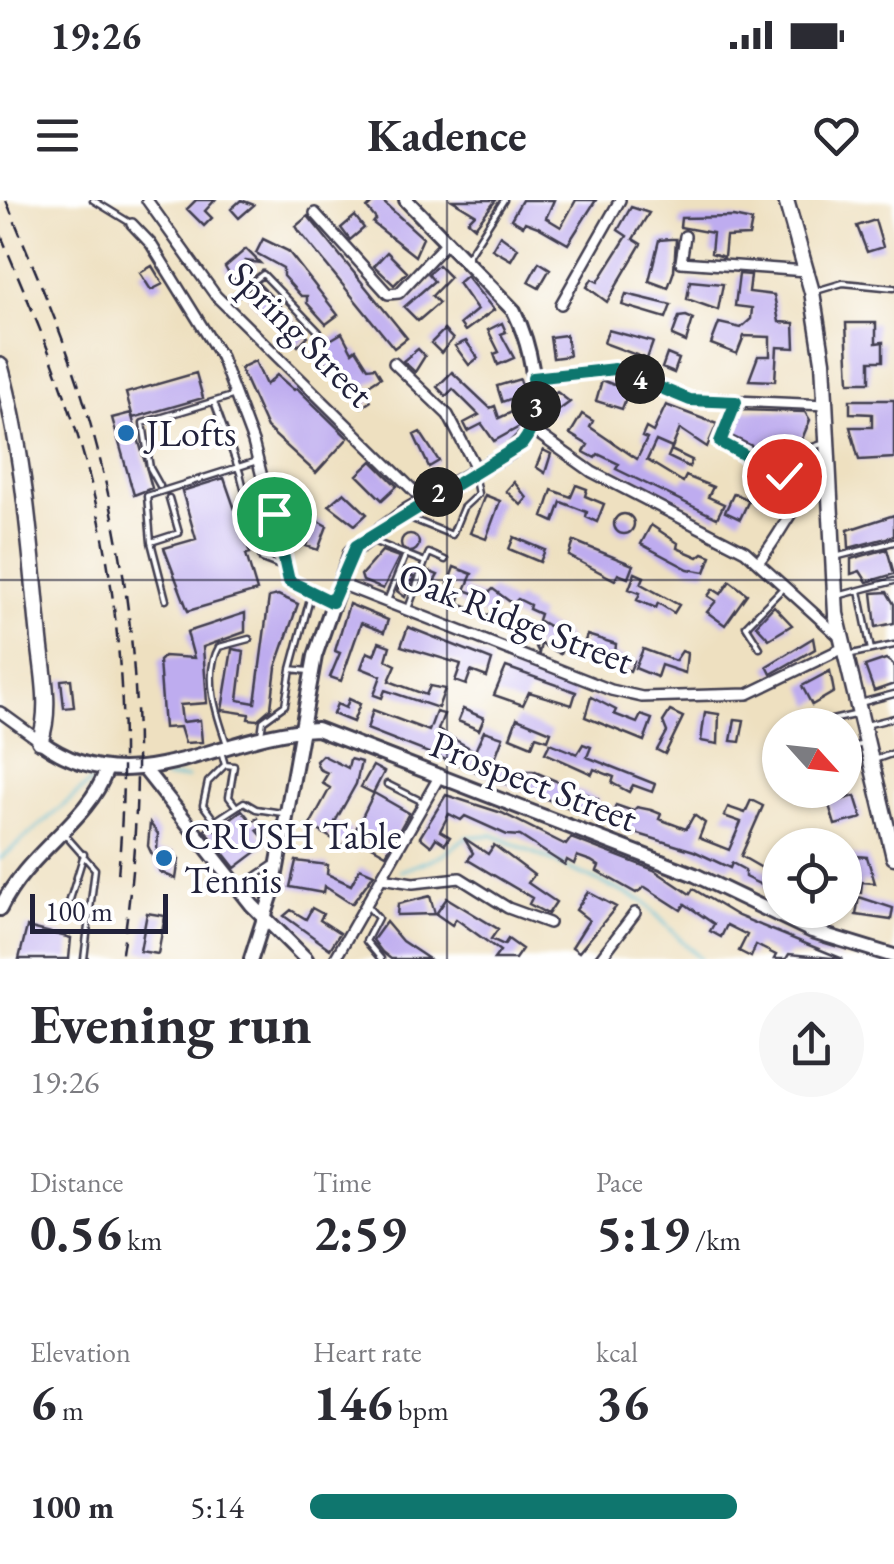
<!DOCTYPE html>
<style>
:root{--surface:#fff;--page:#f7f7f7;--text:#2b2b33;--muted:#7c7c81;--accent:#0f766e}
body{margin:0;font-family:"EB Garamond",serif;background:var(--page);color:var(--text);height:100vh;display:flex;flex-direction:column;font-size:38px;white-space:nowrap}
*{box-sizing:border-box;margin:0}
p{font-size:32px;color:var(--muted)}
.icon{flex:none;width:55px;height:55px;fill:none;stroke:currentColor;stroke-width:2;stroke-linecap:round;stroke-linejoin:round}
.map{position:relative;height:759px;overflow:hidden}
.side{display:flex;flex-direction:column;background:var(--surface);flex:1}
.side>*{flex:none}
.needle{width:65px;rotate:117deg}
.fabs{position:absolute;left:762px;top:508px;display:grid;gap:20px}
.fabs a{display:grid;place-items:center;width:100px;height:100px;border-radius:50%;background:var(--surface);box-shadow:0 2px 8px #0004;font-size:50px}
.scale{position:absolute;left:30px;bottom:25px;width:138px;box-sizing:border-box;padding-left:10px;border:5px solid #22223b;border-top:0;font-size:28px;line-height:35px;white-space:nowrap;color:#22223b;-webkit-text-stroke:8px #fff;paint-order:stroke}
.pin{position:absolute;display:grid;place-items:center;width:85px;height:85px;color:#fff;margin:-42px;border:5px solid #fff;border-radius:50%;box-shadow:0 2px 10px #0007}
.km{position:absolute;width:50px;height:50px;margin:-25px;border-radius:50%;background:#222;color:#fff;font-size:28px;line-height:50px;text-align:center}
.round{display:grid;place-items:center;flex:none;width:105px;height:105px;border-radius:52px;background:var(--page)}
.head{display:flex;align-items:center;justify-content:space-between;height:170px;padding:0 30px}
h1{font-size:55px;font-weight:700;line-height:75px}
.stats{display:grid;grid-template-columns:repeat(3,1fr);gap:15px;height:170px;padding:10px 30px}
.stats div{display:grid;align-content:center}
.stats b{font-size:50px;font-weight:700}
.stats small{font-size:28px;font-weight:400}
.stats p{font-size:28px}
ul{padding:0 30px;list-style:none;font-size:32px}
li{display:grid;grid-template-columns:160px 120px 1fr;align-items:center;height:75px}
li i{height:25px;border-radius:12px;background:var(--accent)}
.status{display:flex;justify-content:space-between;align-items:center;height:70px;padding:0 50px;background:var(--surface);direction:ltr}
.status svg{height:28px;fill:currentColor}
header{display:flex;justify-content:space-between;align-items:center;height:130px;padding:0 30px;background:var(--surface);font-size:45px;font-weight:700}
.map>svg:first-child{display:block}
.lines{fill:none;stroke-linecap:round;stroke-linejoin:round}
.stream{stroke:#56bcd4;stroke-width:2.5}
.building{fill:#beacef}
.lane-casing{stroke:#413e4f;stroke-width:9}
.street-casing{stroke:#413e4f;stroke-width:14}
.secondary-casing{stroke:#413e4f;stroke-width:18}
.primary-casing{stroke:#413e4f;stroke-width:19}
.highway-casing{stroke:#413e4f;stroke-width:20}
.lane{stroke:#fff;stroke-width:4}
.street{stroke:#fff;stroke-width:9}
.secondary{stroke:#fff;stroke-width:12}
.primary{stroke:#fff;stroke-width:14}
.highway{stroke:#fff;stroke-width:15}
.rail{stroke:#22223b;stroke-width:2.5;stroke-dasharray:15 8;stroke-linecap:butt}
.route-casing{stroke:#fff;stroke-width:20}
.route{stroke:#0f766e;stroke-width:12}
.grid{fill:none;stroke:#22223b;stroke-width:2.5;stroke-opacity:0.55}
.poi-dot{fill:#1f6fb2;stroke:#fff;stroke-width:4}
.labels{text-anchor:middle;stroke-width:8;stroke-linejoin:round;paint-order:stroke}
.street-label{font-size:38px;fill:#22223b;stroke:#fff}
.poi-label{font-size:38px;fill:#22223b;stroke:#fff;text-anchor:start}
</style>
<div class="status"><b>19:26</b><svg viewBox="0 0 49 12"><path d="M0 12V9h3v3zM5 12V6h3v6zM10 12V3h3v9zM15 12V0h3v12zM26 1h20v11H26zM47 4h2v5h-2z"/></svg></div>
<header><svg class="icon" aria-label="menu" viewBox="0 0 24 24"><path d="M4 6h16M4 12h16M4 18h16"/></svg>Kadence<svg class="icon" aria-label="heart" viewBox="0 0 24 24"><path d="M12 20l-8-8c-3-5 5-10 8-4 3-6 11-1 8 4z"/></svg></header>
<div class="map">
<svg width="894" height="759" viewBox="0 0 894 759">
<rect width="100%" height="100%" fill="#fff"/>
<filter id="ink" filterUnits="userSpaceOnUse"><feTurbulence type="fractalNoise" baseFrequency=".01" numOctaves="2"/><feDisplacementMap in="SourceGraphic" scale="20" xChannelSelector="R" yChannelSelector="G"/><feConvolveMatrix kernelMatrix="1 2 1 2 8 2 1 2 1" color-interpolation-filters="sRGB"/></filter>
<filter id="wash" filterUnits="userSpaceOnUse"><feTurbulence type="fractalNoise" baseFrequency=".0048" numOctaves="4" result="noise"/><feDisplacementMap in="SourceGraphic" scale="40" xChannelSelector="R" yChannelSelector="G"/><feGaussianBlur stdDeviation="2.25" result="paint"/><feColorMatrix in="noise" values="0 0 0 0 0 0 0 0 0 0 0 0 0 0 0 0 0 1.4 0 .05"/><feComposite in="paint" operator="in"/></filter>
<g filter="url(#wash)">
<rect width="100%" height="100%" fill="#eee0c0"/>
<g class="lines">
<!-- stream -->
<path class="stream" d="M 165,578 L 188,578
M 300,623 L 303,624
M 0,659 L 91,582
M 401,671 L 443,655 L 466,637 L 493,635 L 643,701 L 700,759"/>
</g>
<g id="blocks">
<!-- building -->
<path class="building" d="M 196,0 L 215,0 L 205,11 L 212,18 L 204,26 L 187,9 Z
M 241,0 L 254,5 L 239,18 L 231,9 Z
M 375,0 L 381,0 L 423,38 L 415,56 L 373,23 L 376,19 L 367,8 Z
M 452,0 L 496,0 L 475,27 L 468,21 L 475,14 Z
M 522,0 L 554,0 L 546,18 L 561,27 L 576,0 L 596,0 L 568,44 L 538,27 L 525,22 L 523,26 L 511,19 Z
M 631,7 L 649,13 L 633,39 L 641,44 L 607,102 L 587,87 L 592,79 L 598,82 L 627,36 L 618,30 Z
M 308,16 L 407,138 L 394,148 L 299,31 L 296,26 Z
M 355,16 L 364,28 L 350,40 L 341,28 Z
M 733,17 L 752,21 L 749,36 L 726,37 L 724,57 L 711,53 L 713,33 L 680,27 L 681,18 Z
M 875,20 L 883,47 L 867,52 L 857,26 Z
M 500,35 L 518,48 L 511,60 L 492,49 Z
M 263,39 L 288,51 L 338,115 L 326,124 L 307,103 L 307,96 L 301,96 L 283,76 L 283,68 L 256,53 Z
M 671,39 L 676,39 L 674,71 L 668,88 L 649,81 L 659,40 Z
M 246,49 L 260,63 L 246,61 L 249,67 L 233,81 L 225,67 Z
M 387,52 L 407,72 L 394,85 L 374,66 Z
M 539,62 L 550,69 L 539,88 L 528,82 Z
M 438,65 L 450,77 L 432,96 L 439,103 L 418,121 L 404,107 L 434,81 L 428,74 Z
M 152,66 L 163,84 L 151,90 L 140,73 Z
M 739,74 L 751,75 L 749,92 L 774,95 L 779,122 L 794,123 L 795,148 L 777,147 L 775,181 L 749,180 L 758,156 L 770,156 L 770,137 L 744,136 L 737,154 L 711,144 L 719,123 L 741,128 L 751,119 L 752,108 L 735,106 Z
M 466,76 L 494,110 L 465,131 L 460,124 L 477,110 L 458,83 Z
M 690,81 L 723,84 L 718,110 L 687,99 Z
M 259,84 L 280,105 L 279,114 L 289,115 L 308,136 L 298,146 L 248,97 Z
M 626,94 L 671,105 L 666,118 L 622,105 Z
M 686,116 L 693,119 L 686,142 L 672,136 L 679,117 Z
M 502,123 L 506,132 L 501,134 L 514,158 L 498,165 L 494,154 L 499,152 L 488,130 Z
M 846,123 L 876,123 L 876,143 L 883,142 L 883,161 L 870,161 L 870,182 L 849,182 Z
M 444,130 L 453,139 L 441,153 L 431,143 Z
M 608,130 L 653,142 L 647,159 L 604,143 Z
M 342,133 L 352,152 L 356,149 L 368,168 L 375,167 L 381,177 L 364,188 L 371,201 L 362,207 L 341,175 L 334,176 L 315,149 Z
M 566,135 L 569,156 L 553,158 L 550,137 Z
M 466,141 L 478,158 L 469,165 L 455,146 Z
M 418,149 L 425,156 L 415,172 L 403,161 Z
M 667,154 L 679,159 L 674,173 L 662,168 Z
M 255,161 L 266,185 L 277,175 L 294,190 L 297,188 L 348,238 L 316,273 L 267,228 L 240,168 Z
M 452,172 L 490,208 L 495,206 L 499,218 L 525,206 L 523,225 L 494,241 L 482,224 L 468,231 L 464,223 L 479,215 L 453,189 L 446,196 L 437,187 Z
M 196,173 L 203,198 L 133,218 L 126,193 Z
M 520,179 L 524,194 L 502,202 L 497,186 Z
M 602,180 L 629,191 L 622,209 L 596,201 Z
M 557,192 L 570,202 L 551,216 L 548,199 Z
M 850,200 L 894,200 L 894,258 L 859,260 L 850,227 L 872,227 L 872,214 L 850,213 Z
M 666,205 L 717,224 L 707,247 L 680,229 L 672,248 L 656,241 L 647,260 L 683,282 L 686,276 L 713,287 L 708,297 L 724,304 L 717,318 L 616,269 L 619,264 L 598,254 L 595,258 L 584,252 L 588,245 L 570,234 L 582,214 L 593,221 L 590,227 L 637,259 L 647,239 L 642,237 L 646,228 L 653,232 Z
M 740,210 L 805,212 L 810,220 L 791,265 L 729,235 Z
M 131,213 L 152,288 L 134,295 L 112,218 Z
M 420,232 L 439,261 L 429,267 L 414,235 Z
M 543,250 L 551,254 L 545,273 L 536,267 Z
M 671,250 L 692,260 L 689,267 L 668,257 Z
M 372,261 L 397,286 L 382,300 L 357,275 Z
M 757,276 L 775,284 L 767,301 L 757,297 L 761,288 L 752,284 Z
M 224,278 L 250,353 L 246,354 L 257,391 L 188,411 L 164,348 L 196,339 L 182,291 Z
M 514,282 L 527,298 L 521,305 L 506,291 Z
M 576,285 L 587,289 L 585,296 L 604,304 L 597,322 L 586,317 L 587,312 L 561,302 L 554,322 L 543,317 L 552,290 L 571,297 Z
M 344,292 L 367,314 L 355,325 L 329,305 Z
M 734,293 L 749,300 L 740,319 L 725,312 Z
M 485,295 L 500,301 L 486,339 L 470,333 Z
M614 324a10 10 0 1 1 20 0a10 10 0 1 1-20 0Z
M 894,315 L 894,336 L 849,348 L 848,330 Z
M 316,320 L 327,326 L 318,350 L 306,346 Z
M 651,325 L 678,343 L 677,348 L 698,357 L 703,353 L 711,356 L 705,372 L 688,369 L 641,344 Z
M401 343a9 9 0 1 1 18 0a9 9 0 1 1-18 0Z
M 514,337 L 545,350 L 540,362 L 509,349 Z
M 574,341 L 633,365 L 628,378 L 618,374 L 615,380 L 569,356 Z
M 887,349 L 894,374 L 867,382 L 860,371 L 851,374 L 851,359 Z
M 382,351 L 399,357 L 383,389 L 363,381 L 361,375 Z
M 454,367 L 472,374 L 465,390 L 484,397 L 493,389 L 513,404 L 518,399 L 530,405 L 529,409 L 540,414 L 538,420 L 568,437 L 560,454 L 541,444 L 539,453 L 533,441 L 537,429 L 495,408 L 492,414 L 485,415 L 458,403 L 462,391 L 448,384 Z
M 428,371 L 438,375 L 427,394 L 420,392 Z
M 404,373 L 414,377 L 405,397 L 397,391 Z
M 635,373 L 644,377 L 641,384 L 679,405 L 674,413 L 658,403 L 656,408 L 637,400 L 640,393 L 629,389 Z
M 730,381 L 747,394 L 725,425 L 707,412 L 716,401 L 708,396 L 713,389 L 721,394 Z
M 887,392 L 894,404 L 894,423 L 876,427 L 872,393 Z
M 278,395 L 298,404 L 276,467 L 271,508 L 257,520 L 248,519 L 249,514 L 222,510 L 232,449 L 244,451 L 238,500 L 255,503 L 269,397 Z
M 349,404 L 388,420 L 384,432 L 361,423 L 341,481 L 330,477 L 340,453 L 335,451 Z
M 774,406 L 792,425 L 769,439 L 756,425 Z
M 245,413 L 245,432 L 203,447 L 207,503 L 180,505 L 182,522 L 200,520 L 202,542 L 185,543 L 180,527 L 164,528 L 159,461 L 164,456 L 194,458 L 187,432 Z
M 408,427 L 492,460 L 487,477 L 471,471 L 466,485 L 455,481 L 461,464 L 401,446 Z
M 587,435 L 616,444 L 615,454 L 634,461 L 630,471 L 581,452 Z
M 813,438 L 815,449 L 771,474 L 767,466 Z
M 379,442 L 390,446 L 386,460 L 396,465 L 389,481 L 426,495 L 430,486 L 445,489 L 438,508 L 385,490 L 382,498 L 374,495 L 381,476 L 361,468 L 367,452 L 374,455 Z
M 643,449 L 675,461 L 682,451 L 687,453 L 685,473 L 661,465 L 657,477 L 635,468 Z
M 886,459 L 894,465 L 894,484 L 874,491 L 865,466 Z
M 506,467 L 576,492 L 572,505 L 529,492 L 523,505 L 494,495 Z
M 830,471 L 834,492 L 812,505 L 802,486 Z
M 71,479 L 74,507 L 64,508 L 61,480 Z
M 591,497 L 616,510 L 614,514 L 637,523 L 641,515 L 652,519 L 644,541 L 585,517 Z
M 349,499 L 360,504 L 353,522 L 333,514 L 337,504 L 346,508 Z
M 463,509 L 484,518 L 479,530 L 458,521 Z
M 373,510 L 429,531 L 436,512 L 444,514 L 438,530 L 475,551 L 484,531 L 503,537 L 493,563 L 511,571 L 533,571 L 598,599 L 595,618 L 367,529 Z
M 670,511 L 683,517 L 665,554 L 657,550 L 667,532 L 663,522 Z
M 705,512 L 719,514 L 718,544 L 701,541 Z
M 517,518 L 551,532 L 548,540 L 536,536 L 532,546 L 510,537 Z
M 735,519 L 744,520 L 740,542 L 731,541 Z
M 550,543 L 577,554 L 583,544 L 591,547 L 587,557 L 655,584 L 652,592 L 633,585 L 629,592 L 612,583 L 614,577 L 594,569 L 592,574 L 545,553 Z
M 322,555 L 348,568 L 350,559 L 361,562 L 356,584 L 335,622 L 352,631 L 344,646 L 310,625 L 330,588 L 322,583 L 328,573 L 319,569 L 316,561 Z
M 373,566 L 384,572 L 373,593 L 361,587 Z
M 374,593 L 409,613 L 386,654 L 353,635 Z
M 446,595 L 502,613 L 566,645 L 571,638 L 654,670 L 690,694 L 693,689 L 738,716 L 843,759 L 789,754 L 786,759 L 774,759 L 776,755 L 756,745 L 751,757 L 739,751 L 747,735 L 727,725 L 721,737 L 710,731 L 714,724 L 685,704 L 681,710 L 645,687 L 636,693 L 597,671 L 599,666 L 591,661 L 577,656 L 574,664 L 567,660 L 565,665 L 520,636 L 507,635 L 465,616 L 461,620 L 449,614 L 440,631 L 450,637 L 445,644 L 436,638 L 431,646 L 420,637 Z
M 826,595 L 840,596 L 841,600 L 855,596 L 862,618 L 835,625 Z
M 751,600 L 763,606 L 741,656 L 769,672 L 771,668 L 780,672 L 780,694 L 745,677 L 745,670 L 732,663 L 730,668 L 694,651 L 609,625 L 616,605 L 633,611 L 637,607 L 651,610 L 661,614 L 659,619 L 686,629 L 694,615 L 705,623 L 699,638 L 729,650 L 741,622 L 724,616 L 728,607 L 745,613 Z
M 242,610 L 252,622 L 257,618 L 263,626 L 257,630 L 268,643 L 235,668 L 205,630 L 211,625 L 215,630 Z
M 150,623 L 158,634 L 157,651 L 174,652 L 174,658 L 179,659 L 176,679 L 160,672 L 148,646 Z
M 464,638 L 488,654 L 494,645 L 534,675 L 528,683 L 556,702 L 548,714 L 529,704 L 532,698 L 468,660 L 473,653 Z
M 845,655 L 867,657 L 875,683 L 862,682 L 861,693 L 849,692 L 852,682 Z
M 296,661 L 328,665 L 327,674 L 351,685 L 360,668 L 374,674 L 352,704 L 324,686 L 323,693 L 290,687 Z
M 588,692 L 616,707 L 579,752 L 572,747 L 589,720 L 576,710 Z
M 430,696 L 435,714 L 397,715 L 398,704 Z
M 859,697 L 893,708 L 891,720 L 856,715 Z
M 447,698 L 498,729 L 491,739 L 504,745 L 508,739 L 522,749 L 515,759 L 494,759 L 500,751 L 456,719 L 452,725 L 436,714 Z
M 312,708 L 323,714 L 320,720 L 340,733 L 330,749 L 284,716 L 291,710 L 306,719 Z
M 147,713 L 165,716 L 158,754 L 140,751 Z
M 386,722 L 402,741 L 429,759 L 391,759 L 382,752 L 373,740 Z
M 27,727 L 71,738 L 69,759 L 19,759 Z"/>
</g>
</g>
<g filter="url(#ink)">
<use href="#blocks" fill-opacity="0" stroke="#413e4f" stroke-width="2.5"/>
<g class="lines">
<!-- lane casing -->
<g class="lane-casing">
<path id="lane" d="M 93,0 L 132,24
M 466,59 L 504,0
M 816,91 L 843,83 L 894,88
M 224,104 L 263,74 L 319,132
M 214,202 L 240,273 L 262,359 L 285,368
M 735,205 L 720,243 L 789,282
M 160,286 L 150,268 L 143,223 L 232,196
M 803,297 L 789,282 L 813,247 L 825,243
M 169,298 L 179,333 L 151,342 L 147,296 L 254,262
M 405,316 L 452,335 L 463,308 L 478,294 L 475,279
M 151,342 L 166,400
M 375,342 L 425,362 L 429,353 L 445,360
M 835,357 L 894,342
M 841,395 L 894,381
M 387,401 L 406,354
M 408,409 L 425,362
M 760,448 L 746,426 L 784,387
M 871,450 L 894,445
M 852,454 L 871,450 L 859,391
M 291,469 L 311,395
M 860,503 L 894,494
M 810,525 L 854,515
M 866,525 L 894,518
M 261,535 L 263,521 L 285,505 L 291,469 L 308,471
M 227,544 C 217,516 203,475 219,447 L 249,439
M 845,548 L 865,544
M 221,551 L 225,565 L 234,566 L 229,597 L 235,605
M 874,560 L 894,553
M 225,565 L 208,582 L 203,605 L 215,621 L 244,602 L 256,609 L 282,613
M 387,584 L 425,603
M 66,636 L 95,669 L 84,759
M 243,685 L 272,665
M 368,707 L 378,718 L 366,741 L 381,759
M 65,716 L 84,654"/>
</g>
<!-- street casing -->
<g class="street-casing">
<path id="street" d="M 147,0 L 216,96 L 423,300
M 315,13 L 388,94 L 399,93 L 448,41
M 132,24 L 151,44 L 221,157 L 253,242 L 289,381 L 332,402
M 685,36 L 681,62 L 806,71
M 561,104 L 620,0
M 394,163 L 448,215 L 477,270
M 533,178 L 615,169 L 691,199 L 827,205
M 533,230 L 592,272 L 745,351 L 841,438
M 758,362 C 780,339 802,282 829,275
M 338,383 L 611,490 L 642,497 L 748,494 L 843,448
M 0,512 L 40,541
M 382,678 L 413,683 L 460,678 L 508,708 L 549,723
M 335,759 L 439,577
M 600,759 L 635,713"/>
</g>
<!-- secondary casing -->
<g class="secondary-casing">
<path id="secondary" d="M 40,541 C 131,609 219,532 317,529 L 695,675 L 812,731 L 894,756
M 146,571 L 252,705 L 306,759
M 0,709 C 27,652 88,622 106,571
M 251,759 L 273,690 L 315,456 L 351,352 L 408,310 L 510,252 L 533,230 C 538,190 532,148 514,111 L 406,0"/>
</g>
<!-- primary casing -->
<g class="primary-casing">
<path id="primary" d="M 786,0 L 812,92 L 823,161 L 836,414 L 894,657"/>
</g>
<!-- highway casing -->
<g class="highway-casing">
<path id="highway" d="M 0,166 C 24,253 30,344 39,434 C 42,469 52,508 40,541"/>
</g>
<!-- lane -->
<use href="#lane" class="lane"/>
<!-- street -->
<use href="#street" class="street"/>
<!-- secondary -->
<use href="#secondary" class="secondary"/>
<!-- primary -->
<use href="#primary" class="primary"/>
<!-- highway -->
<use href="#highway" class="highway"/>
<!-- rail -->
<path class="rail" d="M 6,0 C 35,72 68,144 89,219 C 140,396 150,578 121,759
M 0,33 C 26,96 54,159 74,224 C 120,366 131,526 118,675"/>
</g>
</g>
<g class="lines" filter="url(#ink)">
<!-- route casing -->
<g class="route-casing">
<path id="route" d="M 274,314 L 289,381 L 332,402 L 356,346 L 522,244 C 538,224 537,202 533,178 L 615,169 L 690,200 L 736,202 L 720,242 L 784,276"/>
</g>
<!-- route -->
<use href="#route" class="route"/>
</g>
<!-- grid -->
<path class="grid" d="M 447,0 L 447,759M 0,380 L 894,380"/>
<!-- markers -->
<g class="poi-dot">
<circle cx="126" cy="233" r="10"/>
<circle cx="164" cy="658" r="10"/>
</g>
<g class="labels">
<!-- street labels -->
<g class="street-label">
<text transform="translate(301 134) rotate(45)" y="13">Spring Street</text>
<text transform="translate(516 418) rotate(21)" y="13">Oak Ridge Street</text>
<text transform="translate(534 581) rotate(21)" y="13">Prospect Street</text>
</g>
<!-- poi labels -->
<g class="poi-label">
<text x="146" y="246">JLofts</text>
<text x="184" y="649">CRUSH Table<tspan x="184" dy="44">Tennis</tspan></text>
</g>
</g>
</svg>
<div class="fabs">
<a><svg class="needle" viewBox="-14 -14 28 28"><path d="M0-13l5 13h-10z" fill="#e53935"/><path d="M0 13l5-13h-10z" fill="#7c7c81"/></svg></a>
<a><svg class="icon" aria-label="locate" viewBox="0 0 24 24"><circle cx="12" cy="12" r="6"/><path d="M12 2v4M12 18v4M2 12h4M18 12h4"/></svg></a>
</div>
<div class="scale">100 m</div>
<div class="pin" style="left:274px;top:314px;background:#1e9e55"><svg class="icon" aria-label="arrive" viewBox="0 0 24 24"><path d="M6 21V4h12l-3 4 3 4H6"/></svg></div>
<div class="pin" style="left:784px;top:276px;background:#d93025"><svg class="icon" aria-label="check" viewBox="0 0 24 24"><path d="M5 12l5 5 9-10"/></svg></div>
<b class="km" style="left:438px;top:292px">2</b>
<b class="km" style="left:536px;top:206px">3</b>
<b class="km" style="left:640px;top:179px">4</b>
</div>
<section class="side">
<div class="head"><div><h1>Evening run</h1><p>19:26</p></div><a class="round"><svg class="icon" aria-label="share" viewBox="0 0 24 24"><path d="M12 15V3M7 8l5-5 5 5M5 13v7h14v-7"/></svg></a></div>
<div class="stats">
<div><p>Distance</p><b>0.56<small> km</small></b></div>
<div><p>Time</p><b>2:59</b></div>
<div><p>Pace</p><b>5:19<small> /km</small></b></div>
</div>
<div class="stats">
<div><p>Elevation</p><b>6<small> m</small></b></div>
<div><p>Heart rate</p><b>146<small> bpm</small></b></div>
<div><p>kcal</p><b>36</b></div>
</div>
<ul>
<li><b>100 m</b>5:14<i style="width:77%"></i></li>
</ul>
</section>
